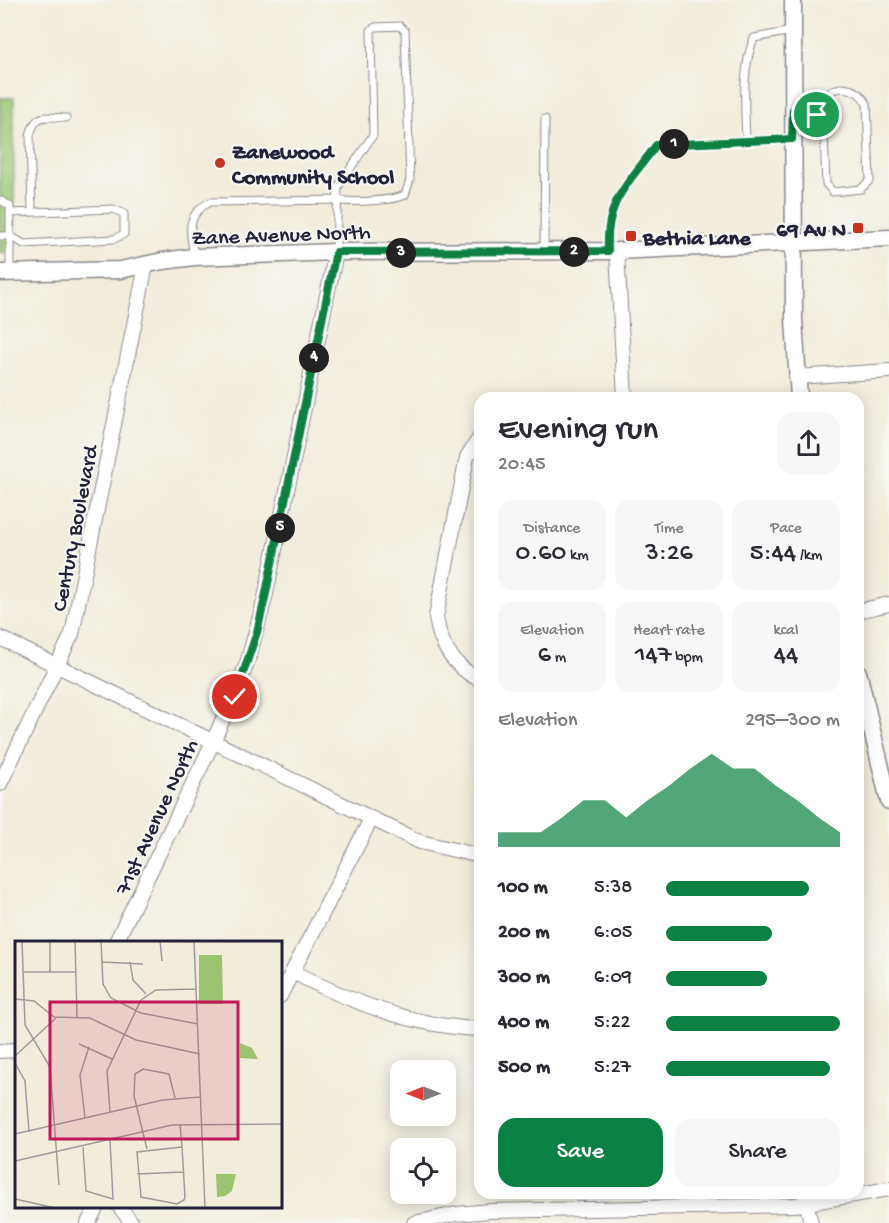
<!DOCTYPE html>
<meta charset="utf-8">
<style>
:root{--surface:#fff;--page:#f7f7f7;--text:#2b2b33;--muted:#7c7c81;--accent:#0b8043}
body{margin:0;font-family:"Gochi Hand",sans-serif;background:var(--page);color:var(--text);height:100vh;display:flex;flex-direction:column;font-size:22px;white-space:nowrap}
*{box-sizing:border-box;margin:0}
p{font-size:20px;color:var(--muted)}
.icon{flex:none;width:33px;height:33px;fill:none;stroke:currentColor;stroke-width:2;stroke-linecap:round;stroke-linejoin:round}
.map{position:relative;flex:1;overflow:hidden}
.side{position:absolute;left:474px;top:392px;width:390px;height:807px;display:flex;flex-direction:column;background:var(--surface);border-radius:18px;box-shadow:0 3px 15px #0003}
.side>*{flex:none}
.needle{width:39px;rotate:270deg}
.buttons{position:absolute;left:390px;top:1060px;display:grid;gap:12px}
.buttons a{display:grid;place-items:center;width:66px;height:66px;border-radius:12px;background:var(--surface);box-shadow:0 3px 15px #0003;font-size:30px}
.pin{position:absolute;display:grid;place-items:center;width:51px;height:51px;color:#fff;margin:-26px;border:3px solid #fff;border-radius:50%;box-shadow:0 2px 6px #0007}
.km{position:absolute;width:30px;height:30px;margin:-15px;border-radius:50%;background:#222;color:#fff;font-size:16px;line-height:30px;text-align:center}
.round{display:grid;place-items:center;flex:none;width:63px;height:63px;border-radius:18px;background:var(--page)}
.headline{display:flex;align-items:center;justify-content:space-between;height:102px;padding:0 24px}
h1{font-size:33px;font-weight:600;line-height:45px}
.stats{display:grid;grid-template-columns:repeat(3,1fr);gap:9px;height:102px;padding:6px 24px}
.stats div{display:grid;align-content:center;border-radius:15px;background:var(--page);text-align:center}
.stats b{font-size:26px;font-weight:600}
.stats small{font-size:16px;font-weight:400}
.stats p{font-size:16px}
.chart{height:168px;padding:12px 24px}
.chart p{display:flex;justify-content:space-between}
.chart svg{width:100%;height:108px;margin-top:6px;fill:var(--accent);opacity:.7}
.action{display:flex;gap:12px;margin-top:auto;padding:12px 24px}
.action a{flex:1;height:69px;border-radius:18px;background:var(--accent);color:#fff;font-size:24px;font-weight:600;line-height:69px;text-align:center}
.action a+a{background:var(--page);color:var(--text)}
ul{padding:0 24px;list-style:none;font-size:20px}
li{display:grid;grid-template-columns:96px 72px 1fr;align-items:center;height:45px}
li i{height:15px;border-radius:8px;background:var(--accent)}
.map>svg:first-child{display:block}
.green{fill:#9bc470;stroke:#5e7356;stroke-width:1.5}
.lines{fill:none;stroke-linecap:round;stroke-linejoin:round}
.service-casing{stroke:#8a878b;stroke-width:9}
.minor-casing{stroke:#8a878b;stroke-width:16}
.tertiary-casing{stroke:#8a878b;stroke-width:19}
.service{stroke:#fff;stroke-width:7}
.minor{stroke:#fff;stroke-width:14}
.tertiary{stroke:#fff;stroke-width:16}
.route-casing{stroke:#fff;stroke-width:12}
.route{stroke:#0b8043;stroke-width:8}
.poi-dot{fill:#c8321e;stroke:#f6f6f2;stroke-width:2}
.labels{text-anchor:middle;stroke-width:4.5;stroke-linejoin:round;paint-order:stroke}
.poi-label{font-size:22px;font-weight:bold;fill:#22223b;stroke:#f6f6f2;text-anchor:start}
.street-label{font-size:22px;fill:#22223b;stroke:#f6f6f2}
.inset-road{fill:none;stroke:#9f9b9b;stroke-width:1.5}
.view{fill:#c2185b;fill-opacity:0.15;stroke:#c2185b;stroke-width:3}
.inset-edge{fill:none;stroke:#22223b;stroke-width:3}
</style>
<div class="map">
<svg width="889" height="1223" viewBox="0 0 889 1223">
<rect width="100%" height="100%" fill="#f6f6f2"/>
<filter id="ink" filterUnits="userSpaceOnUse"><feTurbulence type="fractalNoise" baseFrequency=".0167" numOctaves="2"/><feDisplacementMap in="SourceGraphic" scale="12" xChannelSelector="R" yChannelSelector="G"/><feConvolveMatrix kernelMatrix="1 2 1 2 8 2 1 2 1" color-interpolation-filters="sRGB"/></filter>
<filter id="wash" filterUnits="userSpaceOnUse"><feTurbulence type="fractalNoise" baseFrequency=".008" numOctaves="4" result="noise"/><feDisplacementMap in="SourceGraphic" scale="24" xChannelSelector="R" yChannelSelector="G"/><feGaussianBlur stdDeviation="1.35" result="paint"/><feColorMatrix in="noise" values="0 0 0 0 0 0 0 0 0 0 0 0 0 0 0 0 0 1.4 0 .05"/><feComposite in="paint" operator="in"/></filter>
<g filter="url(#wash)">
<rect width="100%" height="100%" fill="#f2ecdb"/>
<!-- green -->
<path class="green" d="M 0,98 L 14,98 L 14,253 L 0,253 Z"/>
</g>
<g filter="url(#ink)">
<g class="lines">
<!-- service casing -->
<g class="service-casing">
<path id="service" d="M 792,31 L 754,38 C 741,71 745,106 746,141 L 792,139
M 841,88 C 854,89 860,92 867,104 L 870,180 L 861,189 L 833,192 L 826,184 L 823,105 L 832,90 Z
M 794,110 L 823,115
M 793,125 L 823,125
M 0,200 L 10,206 L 10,273
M 32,212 L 30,135 C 36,112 46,117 66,118
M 0,236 L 10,236 L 24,244 L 114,239 L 124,234 L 124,214 L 114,209 L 10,213
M 608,251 C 605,199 629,184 656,145 L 746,141
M 544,252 L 545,119
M 194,255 C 189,232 186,214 210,202 L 337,200 C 352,203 391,201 405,195 L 410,180 L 405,31 L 400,26 L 375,27 L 371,30 L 373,135 L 338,187 L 336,252"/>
</g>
<!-- minor casing -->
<g class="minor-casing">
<path id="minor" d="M 617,251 L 625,398
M 796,377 L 889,371
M 480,437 L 467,457 L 436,617 C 440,646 453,666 480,680
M 858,611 L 889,604
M 0,638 L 420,842 L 480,856
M 0,784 L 72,634 L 146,265
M 116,942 L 213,742 L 247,664 L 265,598 L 336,252
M 293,972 C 350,1002 415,1027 480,1029
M 280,996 L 371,819
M 0,1051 L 16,1050
M 804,1192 L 811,1223
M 119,1206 L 132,1223
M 88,1223 L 97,1206
M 414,1223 L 456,1214 L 490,1211 L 795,1205 L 889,1189"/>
</g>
<!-- tertiary casing -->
<g class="tertiary-casing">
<path id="tertiary" d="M 793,0 L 794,319 L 799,398
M 0,273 L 120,270 L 163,261 L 194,257 L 336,252 L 617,251 L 889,238
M 858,672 L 889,801"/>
</g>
<!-- service -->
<use href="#service" class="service"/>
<!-- minor -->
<use href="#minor" class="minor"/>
<!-- tertiary -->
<use href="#tertiary" class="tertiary"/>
</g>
</g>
<g class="lines" filter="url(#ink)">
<!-- route casing -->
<g class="route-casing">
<path id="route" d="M 235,697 L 257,632 L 265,598 L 336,252 L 608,251 C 605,199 629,184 656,145 L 792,139 L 793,110 L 804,110 L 817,115"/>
</g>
<!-- route -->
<use href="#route" class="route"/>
</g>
<!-- markers -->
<g class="poi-dot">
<circle cx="220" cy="163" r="6"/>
<rect x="852" y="222" width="12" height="12" rx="3"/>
<rect x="625" y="230" width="12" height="12" rx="3"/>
</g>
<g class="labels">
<!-- poi labels -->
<g class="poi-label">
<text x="232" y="158">Zanewood<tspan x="232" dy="25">Community School</tspan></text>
<text x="846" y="236" text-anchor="end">69 Av N</text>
<text x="643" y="244">Bethia Lane</text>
</g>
<!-- street labels -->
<g class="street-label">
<text transform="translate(281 233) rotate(-2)" y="8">Zane Avenue North</text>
<text transform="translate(73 528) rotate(-79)" y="8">Century Boulevard</text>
<text transform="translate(155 816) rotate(-65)" y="8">71st Avenue North</text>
</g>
</g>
<!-- overview -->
<g transform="translate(15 941)">
<rect width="267" height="267" fill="#f2ecdb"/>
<path d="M 184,14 L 207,14 L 208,63 L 184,63 ZM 225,102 L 237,107 L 243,118 L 225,117 ZM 201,233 L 221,233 L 217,250 L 210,255 L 202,256 Z" fill="#9bc470"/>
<path class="inset-road" d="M 7,0 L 10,84 L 35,126 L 44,244M 35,0 L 35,31M 60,0 L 62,77M 86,0 L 88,43 L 96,57 L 126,72 L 183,83M 145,0 L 147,20M 179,0 L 190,267M 87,21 L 128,23M 115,21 L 118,39 L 131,53M 8,31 L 61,31M 0,58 L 19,60 L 39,76 L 75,77 L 121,99 L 185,113M 64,103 L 97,118M 0,115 L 41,77M 0,122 L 10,140 L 14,191M 95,171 L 92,130 L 126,59 L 141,49 L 181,48M 70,177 L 65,134 L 74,106M 165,183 L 167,206 L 170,256 L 169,259 L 162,263 L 126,256 L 122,211 L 167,206M 0,193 L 148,159 L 185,156M 68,206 L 71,250 L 98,258 L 95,199M 132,208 L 119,155 L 120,133 L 128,128 L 154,133 L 160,157M 0,220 L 157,184 L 267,183M 122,233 L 168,231M 0,258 L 40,267"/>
<path class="view" d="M 35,61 L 223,61 L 223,198 L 35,198 Z"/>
<rect width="267" height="267" class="inset-edge"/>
</g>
</svg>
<div class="buttons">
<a><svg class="needle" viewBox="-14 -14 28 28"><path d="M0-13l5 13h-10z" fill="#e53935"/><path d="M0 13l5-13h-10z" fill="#7c7c81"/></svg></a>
<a><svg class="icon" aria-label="locate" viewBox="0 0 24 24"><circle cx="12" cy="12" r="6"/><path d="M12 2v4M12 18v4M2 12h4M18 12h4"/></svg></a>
</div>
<div class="pin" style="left:817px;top:115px;background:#1e9e55"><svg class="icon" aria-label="arrive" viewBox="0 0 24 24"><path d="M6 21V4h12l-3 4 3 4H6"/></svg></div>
<div class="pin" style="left:235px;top:697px;background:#d93025"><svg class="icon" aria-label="check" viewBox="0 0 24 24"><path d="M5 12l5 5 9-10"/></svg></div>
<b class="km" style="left:674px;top:144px">1</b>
<b class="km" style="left:574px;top:252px">2</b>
<b class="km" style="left:401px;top:253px">3</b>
<b class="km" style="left:314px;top:358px">4</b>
<b class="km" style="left:280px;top:528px">5</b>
<section class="side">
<div class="headline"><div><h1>Evening run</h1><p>20:45</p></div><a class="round"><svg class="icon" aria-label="share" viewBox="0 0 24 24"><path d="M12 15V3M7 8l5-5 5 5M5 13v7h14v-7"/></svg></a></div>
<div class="stats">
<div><p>Distance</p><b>0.60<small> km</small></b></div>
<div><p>Time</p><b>3:26</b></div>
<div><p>Pace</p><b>5:44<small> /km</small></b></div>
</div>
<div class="stats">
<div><p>Elevation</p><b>6<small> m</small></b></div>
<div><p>Heart rate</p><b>147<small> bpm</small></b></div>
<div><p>kcal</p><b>44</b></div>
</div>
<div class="chart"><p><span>Elevation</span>295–300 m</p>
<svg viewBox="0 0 160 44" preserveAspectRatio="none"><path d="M0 44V38L10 38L20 38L30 32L40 25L50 25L60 32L70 25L80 19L90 12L100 6L110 12L120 12L130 19L140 25L150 32L160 38V44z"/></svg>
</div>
<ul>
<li><b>100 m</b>5:38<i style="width:82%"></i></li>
<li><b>200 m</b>6:05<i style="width:61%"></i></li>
<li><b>300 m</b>6:09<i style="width:58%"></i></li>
<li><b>400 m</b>5:22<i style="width:100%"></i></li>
<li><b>500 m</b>5:27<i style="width:94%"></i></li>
</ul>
<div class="action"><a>Save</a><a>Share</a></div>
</section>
</div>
